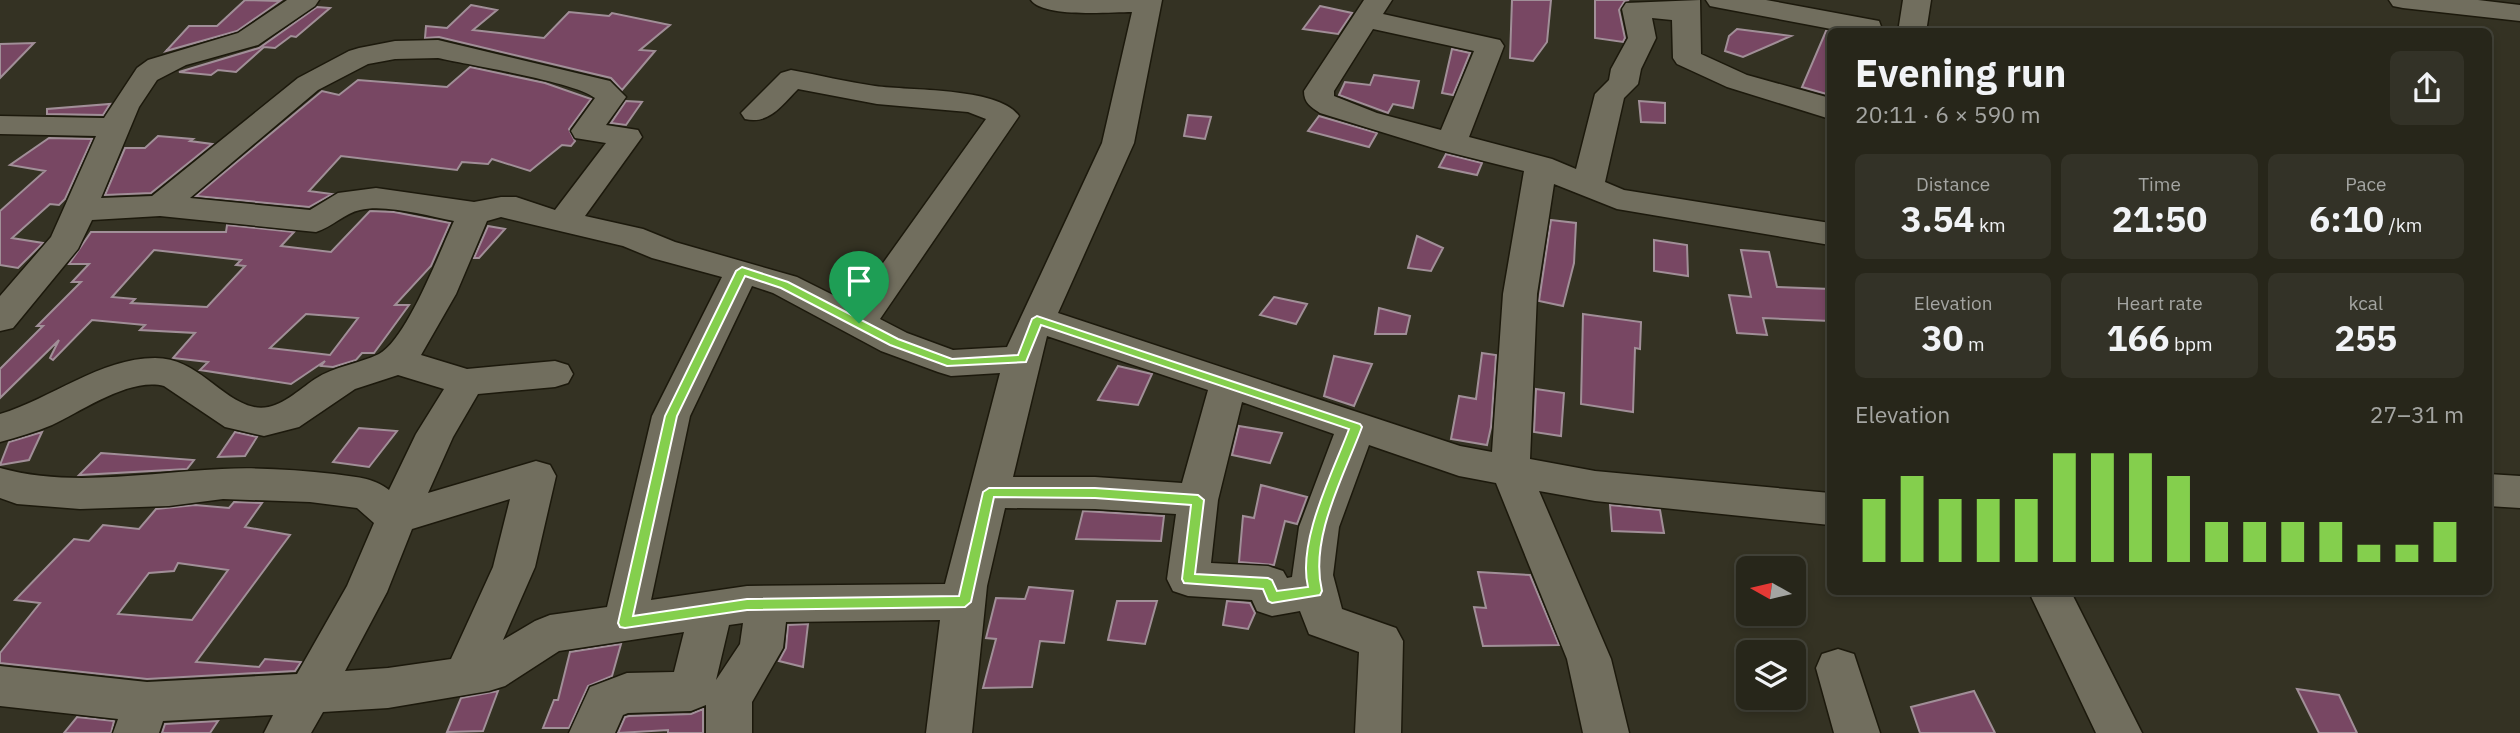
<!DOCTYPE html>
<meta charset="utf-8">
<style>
:root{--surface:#27261a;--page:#333227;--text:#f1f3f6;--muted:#a4a5a2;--line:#434339;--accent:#84cf4d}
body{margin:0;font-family:"IBM Plex Sans",sans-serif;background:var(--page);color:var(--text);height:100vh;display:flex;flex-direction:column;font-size:26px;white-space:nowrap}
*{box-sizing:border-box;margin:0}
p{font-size:23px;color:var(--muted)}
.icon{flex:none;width:38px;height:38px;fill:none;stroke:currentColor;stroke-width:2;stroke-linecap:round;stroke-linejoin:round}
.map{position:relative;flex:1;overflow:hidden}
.drawer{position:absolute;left:1827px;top:28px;width:665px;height:567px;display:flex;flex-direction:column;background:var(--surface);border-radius:10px;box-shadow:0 4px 10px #0003,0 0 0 2px var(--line)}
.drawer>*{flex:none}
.needle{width:46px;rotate:278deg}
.buttons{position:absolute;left:1736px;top:556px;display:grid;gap:14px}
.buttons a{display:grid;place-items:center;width:70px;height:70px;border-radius:10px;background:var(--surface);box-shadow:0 4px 10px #0003,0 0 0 2px var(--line);font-size:35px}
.pin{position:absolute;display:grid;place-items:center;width:60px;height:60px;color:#fff;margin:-72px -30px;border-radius:50% 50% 50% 0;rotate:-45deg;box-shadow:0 0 7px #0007}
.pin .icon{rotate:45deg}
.round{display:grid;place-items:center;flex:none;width:74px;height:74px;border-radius:10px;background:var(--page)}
.summary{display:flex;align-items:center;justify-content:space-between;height:119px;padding:0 28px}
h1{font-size:38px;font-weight:700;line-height:52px}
.figures{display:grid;grid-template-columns:repeat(3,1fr);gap:10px;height:119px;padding:7px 28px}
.figures div{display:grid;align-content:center;border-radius:10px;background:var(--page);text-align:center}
.figures b{font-size:35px;font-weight:700}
.figures small{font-size:19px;font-weight:400}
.figures p{font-size:19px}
.chart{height:196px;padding:14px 28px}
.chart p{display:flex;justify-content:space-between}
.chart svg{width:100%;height:126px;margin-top:7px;stroke:var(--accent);stroke-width:6}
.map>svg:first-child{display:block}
.building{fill:#784763;stroke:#a18f98;stroke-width:2;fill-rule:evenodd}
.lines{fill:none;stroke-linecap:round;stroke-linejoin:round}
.minor-casing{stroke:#1c190c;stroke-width:3}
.minor{fill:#716e5e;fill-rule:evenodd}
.route{fill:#84cf4d;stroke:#fff;stroke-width:2;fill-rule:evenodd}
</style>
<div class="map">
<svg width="2520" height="733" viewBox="0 0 2520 733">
<rect width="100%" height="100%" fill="#343223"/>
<!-- building -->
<path class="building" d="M 245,0 L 280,1 L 237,31 L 166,51 L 189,26 L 217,26 Z
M 1512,0 L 1551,0 L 1547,42 L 1533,61 L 1510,58 Z
M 1595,0 L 1629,0 L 1624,2 L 1619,10 L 1625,38 L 1623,42 L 1595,38 Z
M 471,5 L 497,10 L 473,30 L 544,38 L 569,12 L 609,16 L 612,13 L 670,25 L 640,50 L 655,51 L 622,90 L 611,78 L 439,37 L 425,38 L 426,26 L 447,28 Z
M 1320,6 L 1352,13 L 1338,34 L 1303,29 Z
M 317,7 L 330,8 L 296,37 L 291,36 L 275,48 L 264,47 L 236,72 L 218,70 L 211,75 L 179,72 L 259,48 Z
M 1737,29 L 1791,36 L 1743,57 L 1725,51 L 1729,36 Z
M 1826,31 L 1830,32 L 1830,95 L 1802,87 Z
M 34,43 L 0,78 L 0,44 Z
M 1452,49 L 1470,53 L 1453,95 L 1442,93 Z
M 470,67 L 545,83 L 591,99 L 569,129 L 575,141 L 571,146 L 562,145 L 530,171 L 492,159 L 488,164 L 462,162 L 457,170 L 341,156 L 309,191 L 332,194 L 309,207 L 196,196 L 322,91 L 339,95 L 358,80 L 447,87 Z
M 1374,75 L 1419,81 L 1413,108 L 1393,104 L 1388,113 L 1339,95 L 1345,82 L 1370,85 Z
M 626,101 L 642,102 L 626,125 L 611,123 Z
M 1639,101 L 1665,103 L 1665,123 L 1641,122 Z
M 110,104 L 103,115 L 47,114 L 47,109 Z
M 1188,115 L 1211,117 L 1205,139 L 1184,136 Z
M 1319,116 L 1377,133 L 1369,147 L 1308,131 Z
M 158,136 L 193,139 L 190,141 L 212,144 L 151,193 L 105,195 L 125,148 L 145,148 Z
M 49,138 L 92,139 L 65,199 L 59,205 L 50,204 L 12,238 L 43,243 L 18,268 L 0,265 L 0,211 L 45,171 L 10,165 Z
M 1446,154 L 1482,163 L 1477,175 L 1439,167 Z
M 370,211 L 394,212 L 450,223 L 431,266 L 395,305 L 409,305 L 374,353 L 362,353 L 356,360 L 333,367 L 321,366 L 325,361 L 291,384 L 200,370 L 208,362 L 173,358 L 195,333 L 140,330 L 145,325 L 92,320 L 53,360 L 50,358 L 59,340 L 0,398 L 0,369 L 43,326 L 37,326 L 81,282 L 72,282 L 89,264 L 69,264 L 91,232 L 226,232 L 227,225 L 294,232 L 281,246 L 331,252 ZM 154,250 L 241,260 L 236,265 L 245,266 L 207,307 L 131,303 L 135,299 L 112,297 ZM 306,314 L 358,318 L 330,355 L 270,348 Z
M 1551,220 L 1576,223 L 1574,263 L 1563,306 L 1539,301 Z
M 488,226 L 505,229 L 479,258 L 474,258 Z
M 1417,236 L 1443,248 L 1431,271 L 1408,268 Z
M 1654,240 L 1687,245 L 1688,276 L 1654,271 Z
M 1741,250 L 1769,252 L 1777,287 L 1830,289 L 1830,321 L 1763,318 L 1767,335 L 1737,333 L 1729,295 L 1751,297 Z
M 1274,297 L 1307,304 L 1296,324 L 1260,315 Z
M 1379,308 L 1410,316 L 1406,334 L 1375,334 Z
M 1583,314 L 1641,322 L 1640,349 L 1635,348 L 1633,412 L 1581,404 Z
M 1482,353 L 1496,355 L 1491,427 L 1487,445 L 1451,439 L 1459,396 L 1476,399 Z
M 1334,356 L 1372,364 L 1354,406 L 1324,396 Z
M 1118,366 L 1152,374 L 1138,405 L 1098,400 Z
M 1536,389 L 1564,393 L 1561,436 L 1534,432 Z
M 1239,426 L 1282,433 L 1270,463 L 1232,455 Z
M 359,428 L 397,431 L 369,467 L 333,462 Z
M 42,432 L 29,460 L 0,465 L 9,442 Z
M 235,432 L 257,437 L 245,456 L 218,457 Z
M 101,453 L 194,460 L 187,469 L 79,475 Z
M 1261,485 L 1307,497 L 1297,524 L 1285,521 L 1274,565 L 1239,562 L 1243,516 L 1254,518 Z
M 234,502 L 262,503 L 245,527 L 290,535 L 196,662 L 259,667 L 265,659 L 301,662 L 295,671 L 147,679 L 0,663 L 0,653 L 40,603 L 15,600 L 74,539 L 89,541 L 103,525 L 139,529 L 156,509 L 195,505 L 229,508 ZM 178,563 L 228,570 L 192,620 L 118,614 L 149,573 L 174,571 Z
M 1610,505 L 1660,510 L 1664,533 L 1612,531 Z
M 1083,511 L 1164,516 L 1161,541 L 1076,539 Z
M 1478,572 L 1530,575 L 1559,645 L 1483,646 L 1474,607 L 1486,608 Z
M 1029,587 L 1073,591 L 1064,643 L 1040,641 L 1032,687 L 983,688 L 996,639 L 986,638 L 996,598 L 1025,599 Z
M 1117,601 L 1157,601 L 1145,644 L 1108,640 Z
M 1227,601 L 1250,603 L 1255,613 L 1248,629 L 1223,625 Z
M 808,624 L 803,667 L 779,661 L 786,648 L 788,625 Z
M 621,644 L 612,676 L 588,686 L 569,728 L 543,728 L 554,700 L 558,700 L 570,652 Z
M 2297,689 L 2339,695 L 2357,733 L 2319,733 Z
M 498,691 L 483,731 L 447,732 L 461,698 Z
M 1974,691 L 1995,733 L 1920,733 L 1911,707 Z
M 703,709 L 703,733 L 668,733 L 668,730 L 618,733 L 625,717 L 629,716 L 691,714 Z
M 77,717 L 114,721 L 111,733 L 64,733 Z
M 218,721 L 210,733 L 162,733 L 165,724 Z"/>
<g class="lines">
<!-- minor casing -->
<g class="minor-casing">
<path id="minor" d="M 287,0 L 319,0 L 315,6 L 258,45 L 186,65 L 157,80 L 139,107 L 101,198 L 152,196 L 298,78 L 349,51 L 359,48 L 395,41 L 438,40 L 610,81 L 626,97 L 606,125 L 638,130 L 642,137 L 585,216 L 643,229 L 675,242 L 797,277 L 853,305 L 986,119 L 968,112 L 877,104 L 798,89 C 782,105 769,125 745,119 L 741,113 L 781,73 L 791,70 C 819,75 847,82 875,86 C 910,91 999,87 1019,116 L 880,319 L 907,333 L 953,350 L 1007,347 L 1102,143 L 1132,12 C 1109,12 1044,18 1031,0 L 1162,0 L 1134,143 L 1058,313 L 1460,446 L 1492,452 L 1503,294 L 1524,171 L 1440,150 L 1320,113 C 1311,107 1304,103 1304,91 L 1364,0 L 1392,0 L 1383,14 L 1500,40 L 1504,46 L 1469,137 L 1552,159 L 1576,169 L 1595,94 L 1609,80 L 1611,69 L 1628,38 L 1622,9 L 1626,3 L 1700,0 L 1701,54 L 1747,75 L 1830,98 L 1830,119 L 1727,87 L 1677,64 L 1673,58 L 1672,20 L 1652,18 L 1656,38 L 1641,69 L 1638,84 L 1624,98 L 1605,182 L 1624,190 L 1830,223 L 1830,245 L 1617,209 L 1554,184 L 1537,294 L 1530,459 L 1595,471 L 1830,493 L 1830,525 L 1595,501 L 1539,491 L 1611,659 L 1629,733 L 1583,733 L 1567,659 L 1496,483 L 1459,476 L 1369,445 L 1339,527 L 1333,575 L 1342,609 L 1396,628 L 1403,641 L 1401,733 L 1355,733 L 1359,652 L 1309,634 L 1300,611 L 1272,616 L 1257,611 L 1252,600 L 1188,596 L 1173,591 L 1167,579 L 1176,514 L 1095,509 L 1005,508 L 987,586 L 972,733 L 926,733 L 940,620 L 786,622 L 783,648 L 752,702 L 752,733 L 706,733 L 706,705 L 691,711 L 628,713 L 623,715 L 615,733 L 569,733 L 590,687 L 627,673 L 674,672 L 684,632 L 559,651 L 505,686 L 489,691 L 388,708 L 323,712 L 311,733 L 264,733 L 273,715 L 163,721 L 159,733 L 113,733 L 118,719 L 0,706 L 0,666 L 147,682 L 297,674 L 347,586 L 374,523 L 357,508 L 310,502 L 223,499 L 169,506 L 80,509 L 17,504 L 0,498 L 0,468 C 72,488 149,472 222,469 C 259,467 298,470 334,474 C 354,477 373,477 389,490 L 416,434 L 444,389 L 398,375 L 355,389 L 299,427 L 264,436 L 225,427 L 164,386 C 130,377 82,411 52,425 C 35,432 18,437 0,442 L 0,414 C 51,399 100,358 155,358 C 198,358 219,399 254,407 C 277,412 297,391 315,379 C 335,366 358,364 379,354 C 407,339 440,251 454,221 C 427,216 386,204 360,210 C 345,213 332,227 316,232 L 160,216 L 92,220 L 78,249 L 13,328 L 0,331 L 0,296 L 51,237 L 96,136 L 0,134 L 0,116 L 104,118 L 137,68 L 148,60 L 238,33 ZM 1373,29 L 1474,51 L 1441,130 L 1377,113 L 1334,96 L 1334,91 ZM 438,58 C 469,65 576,82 595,98 L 571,131 L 575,138 L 606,143 L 555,210 L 516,197 L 501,197 L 474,202 L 376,188 L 338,193 L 310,210 L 190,198 L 318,90 L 368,64 L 395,59 ZM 501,217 L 623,246 L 652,258 L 722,277 L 652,416 L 607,607 L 550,615 L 535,621 L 503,640 L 535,567 L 556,476 L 550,465 L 536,461 L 428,493 L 453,437 L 478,394 L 555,387 L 568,383 L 573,374 L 568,365 L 555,361 L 467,369 L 421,355 L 456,294 L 487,221 ZM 752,286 L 773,293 L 881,351 L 938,372 L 951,376 L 1000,373 L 945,584 L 747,586 L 651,600 L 690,416 ZM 1047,336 L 1208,390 L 1182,483 L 1095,477 L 1013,477 ZM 1242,402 L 1334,434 L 1299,527 L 1292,577 L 1287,578 L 1283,571 L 1268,566 L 1211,563 L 1218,500 ZM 510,499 L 493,567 L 451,659 L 388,668 L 345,671 L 387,592 L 412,529 ZM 743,623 L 740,644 L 716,680 L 729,625 Z
M 1706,0 L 1766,0 L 1879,21 L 1883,32 L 1847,32 L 1720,8 L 1710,6 Z
M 1903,0 L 1931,0 L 1926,32 L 1898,32 Z
M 2389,0 L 2478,0 L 2520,5 L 2520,21 L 2403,8 L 2393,6 Z
M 2488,474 L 2520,476 L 2520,508 L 2488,506 Z
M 2029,592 L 2071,592 L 2142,733 L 2096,733 Z
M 1838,649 L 1854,654 L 1880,733 L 1834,733 L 1816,668 L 1822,654 Z"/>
</g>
<!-- minor -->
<use href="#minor" class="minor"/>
</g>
<!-- route -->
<path class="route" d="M 742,267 L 788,282 L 898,339 L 952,359 L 1018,355 L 1032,319 L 1037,316 L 1360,424 L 1362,427 C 1344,476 1309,538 1322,591 L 1320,595 L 1272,603 L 1268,601 L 1263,589 L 1184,583 L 1182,579 L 1191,505 L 1095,498 L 994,497 L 971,602 L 965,607 L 747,610 L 625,628 L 620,627 L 618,623 L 665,416 L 736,271 ZM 745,276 L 781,288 L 890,345 L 947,366 L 1026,362 L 1041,325 L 1349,429 C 1333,472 1297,541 1308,587 L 1277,591 L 1272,580 L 1268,578 L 1195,574 L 1204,500 L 1198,495 L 1095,488 L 989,488 L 983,492 L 959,596 L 747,599 L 633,616 L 677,416 Z"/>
</svg>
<div class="buttons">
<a><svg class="needle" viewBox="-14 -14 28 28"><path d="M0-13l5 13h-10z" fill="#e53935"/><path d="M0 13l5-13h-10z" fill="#a4a5a2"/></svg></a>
<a><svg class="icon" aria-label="layers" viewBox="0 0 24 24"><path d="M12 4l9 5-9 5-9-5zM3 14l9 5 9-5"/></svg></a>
</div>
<div class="pin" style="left:859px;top:323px;background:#1e9e55"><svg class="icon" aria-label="arrive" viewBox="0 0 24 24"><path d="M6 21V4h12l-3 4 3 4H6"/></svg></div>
<section class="drawer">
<div class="summary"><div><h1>Evening run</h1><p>20:11 · 6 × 590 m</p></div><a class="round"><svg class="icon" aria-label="share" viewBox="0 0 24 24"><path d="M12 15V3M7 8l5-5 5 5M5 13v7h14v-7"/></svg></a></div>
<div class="figures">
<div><p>Distance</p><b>3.54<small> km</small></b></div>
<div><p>Time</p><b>21:50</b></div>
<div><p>Pace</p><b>6:10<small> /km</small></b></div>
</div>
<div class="figures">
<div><p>Elevation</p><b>30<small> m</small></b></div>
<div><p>Heart rate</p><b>166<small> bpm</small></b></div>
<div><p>kcal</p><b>255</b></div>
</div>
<div class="chart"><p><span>Elevation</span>27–31 m</p>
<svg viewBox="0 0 160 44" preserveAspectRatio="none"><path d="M5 44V22M15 44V14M25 44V22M35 44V22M45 44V22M55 44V6M65 44V6M75 44V6M85 44V14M95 44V30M105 44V30M115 44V30M125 44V30M135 44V38M145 44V38M155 44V30"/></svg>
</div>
</section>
</div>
